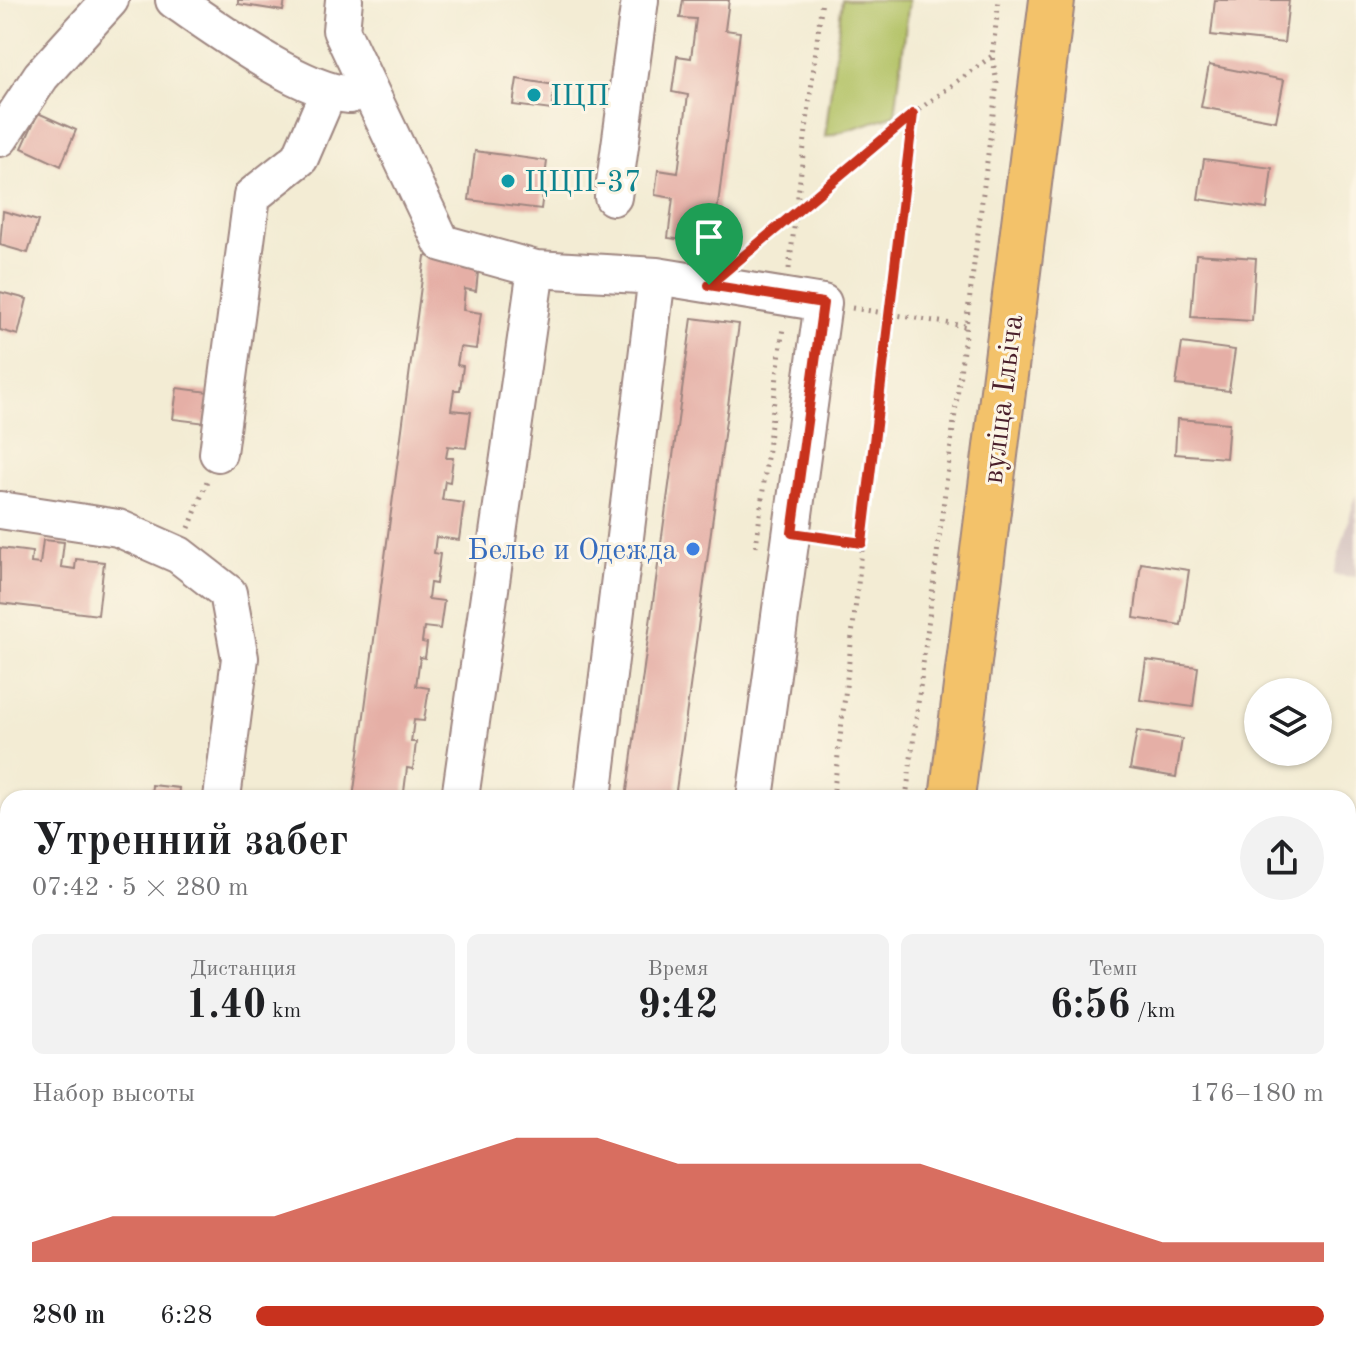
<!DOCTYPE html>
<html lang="ru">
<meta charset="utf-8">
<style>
:root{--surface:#fff;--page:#f2f2f2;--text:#202124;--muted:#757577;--accent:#c8321e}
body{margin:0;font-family:"Old Standard TT",serif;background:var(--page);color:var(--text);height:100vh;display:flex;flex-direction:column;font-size:30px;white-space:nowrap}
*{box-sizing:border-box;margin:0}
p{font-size:26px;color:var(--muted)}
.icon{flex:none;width:44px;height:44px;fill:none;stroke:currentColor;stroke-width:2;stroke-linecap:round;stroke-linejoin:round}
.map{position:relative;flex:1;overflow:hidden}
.panel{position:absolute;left:0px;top:790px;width:1356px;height:574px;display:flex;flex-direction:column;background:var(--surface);border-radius:24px 24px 0 0;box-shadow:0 2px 6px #0004}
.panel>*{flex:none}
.buttons{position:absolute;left:1244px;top:678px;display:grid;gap:16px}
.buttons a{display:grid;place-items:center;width:88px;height:88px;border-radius:50%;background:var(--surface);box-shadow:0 2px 6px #0004;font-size:40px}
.pin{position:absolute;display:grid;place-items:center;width:68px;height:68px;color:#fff;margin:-82px -34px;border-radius:50% 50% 50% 0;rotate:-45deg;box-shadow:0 0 8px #0007}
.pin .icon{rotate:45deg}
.round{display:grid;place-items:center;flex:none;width:84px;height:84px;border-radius:42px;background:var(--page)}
.overview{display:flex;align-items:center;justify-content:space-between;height:136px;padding:0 32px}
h1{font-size:44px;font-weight:800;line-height:60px}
.stats{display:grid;grid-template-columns:repeat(3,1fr);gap:12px;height:136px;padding:8px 32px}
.stats div{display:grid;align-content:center;border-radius:12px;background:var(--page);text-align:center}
.stats b{font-size:40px;font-weight:800}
.stats small{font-size:22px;font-weight:400}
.stats p{font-size:22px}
.chart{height:224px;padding:16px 32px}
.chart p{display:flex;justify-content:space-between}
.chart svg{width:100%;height:144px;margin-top:8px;fill:var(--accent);opacity:.7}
ul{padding:0 32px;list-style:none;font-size:26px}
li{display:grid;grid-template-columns:128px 96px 1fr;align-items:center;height:60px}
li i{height:20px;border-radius:10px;background:var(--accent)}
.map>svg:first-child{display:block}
.built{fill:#f5d2c3}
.industrial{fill:#d1bfbd}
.green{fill:#b1c163;stroke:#7e7047;stroke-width:2}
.building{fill:#e5afa6}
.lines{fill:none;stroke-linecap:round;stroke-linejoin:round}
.minor-casing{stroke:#9e8680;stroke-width:40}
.major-casing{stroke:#9e8680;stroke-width:48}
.path{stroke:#9e8680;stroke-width:5;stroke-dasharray:2 6;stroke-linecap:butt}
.minor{stroke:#fff;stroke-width:36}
.major{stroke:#f3c26a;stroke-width:44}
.route-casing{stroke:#fff;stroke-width:16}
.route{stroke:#c8321e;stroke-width:10}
.culture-dot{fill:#0f9aa8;stroke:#fcf5e5;stroke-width:3}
.shop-dot{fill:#3f7fe0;stroke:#fcf5e5;stroke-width:3}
.labels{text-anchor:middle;stroke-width:6;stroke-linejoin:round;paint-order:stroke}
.culture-label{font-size:30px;fill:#0d838f;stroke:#fcf5e5;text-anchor:start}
.street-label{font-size:30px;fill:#4a1f2b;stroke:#fcf5e5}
.shop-label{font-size:30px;fill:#366cbe;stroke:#fcf5e5;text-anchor:end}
</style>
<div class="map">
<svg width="1356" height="1363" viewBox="0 0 1356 1363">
<rect width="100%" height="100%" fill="#fcf5e5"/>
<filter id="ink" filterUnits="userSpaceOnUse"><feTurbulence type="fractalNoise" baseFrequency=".0125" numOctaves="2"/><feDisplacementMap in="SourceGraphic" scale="16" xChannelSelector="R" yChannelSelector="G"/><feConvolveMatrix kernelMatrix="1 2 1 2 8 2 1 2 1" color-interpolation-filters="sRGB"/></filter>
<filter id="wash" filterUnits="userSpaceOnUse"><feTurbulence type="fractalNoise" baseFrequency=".006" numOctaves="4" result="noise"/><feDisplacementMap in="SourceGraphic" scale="32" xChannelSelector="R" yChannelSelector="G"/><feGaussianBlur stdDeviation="1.8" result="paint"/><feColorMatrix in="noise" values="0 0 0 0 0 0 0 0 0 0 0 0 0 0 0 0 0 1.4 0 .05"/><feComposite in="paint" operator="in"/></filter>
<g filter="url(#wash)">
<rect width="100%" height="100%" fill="#f3ecd4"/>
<!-- built -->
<path class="built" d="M 458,1356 L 646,1356 L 645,1363 L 457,1363 Z"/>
<!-- industrial -->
<path class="industrial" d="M 1356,494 L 1356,577 L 1333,575 Z
M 1356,877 L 1356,1363 L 1084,1363 L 1085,1356 L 1348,1356 L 1348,913 Z"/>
<!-- green -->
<path class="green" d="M 842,0 L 909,0 L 895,115 L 825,137 Z
M 722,1356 L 831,1356 L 828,1363 L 721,1363 Z"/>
<g id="blocks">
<!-- building -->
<path class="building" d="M 238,0 L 285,0 L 283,11 L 238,4 Z
M 683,0 L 729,0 L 725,30 L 740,32 L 713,244 L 668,238 L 673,198 L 655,195 L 658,170 L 678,173 L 688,95 L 672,92 L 677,56 L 691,58 L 696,19 L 680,18 Z
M 1215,0 L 1289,0 L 1284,43 L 1211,35 Z
M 1209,65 L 1284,80 L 1276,121 L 1201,107 Z
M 517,79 L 555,85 L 551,110 L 513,105 Z
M 38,113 L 76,130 L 61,166 L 22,148 Z
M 475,151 L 547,161 L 541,209 L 469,200 Z
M 1204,159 L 1272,168 L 1267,209 L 1198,199 Z
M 3,211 L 38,221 L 28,253 L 0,245 Z
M 1196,254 L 1256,258 L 1252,321 L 1191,317 Z
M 425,256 L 479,263 L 476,291 L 465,289 L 463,310 L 481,313 L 476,349 L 460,347 L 457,365 L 463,366 L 460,390 L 454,390 L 451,410 L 471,412 L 466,448 L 448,446 L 446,458 L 453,458 L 450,482 L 445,481 L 442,500 L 464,503 L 459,540 L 436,537 L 434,553 L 440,554 L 436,584 L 430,583 L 428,599 L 444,601 L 440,629 L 424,627 L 422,642 L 427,643 L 425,658 L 420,657 L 416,686 L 429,688 L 424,721 L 414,720 L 411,742 L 416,742 L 413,769 L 407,768 L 404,792 L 419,794 L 418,798 L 353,798 Z
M 0,292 L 27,299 L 18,335 L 0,330 Z
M 692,318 L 739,324 L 675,798 L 626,798 Z
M 1182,343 L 1235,350 L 1229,391 L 1176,385 Z
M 177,388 L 209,392 L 206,423 L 173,419 Z
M 1177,419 L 1229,423 L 1226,458 L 1175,454 Z
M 43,540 L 64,542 L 61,567 L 75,569 L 76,559 L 104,562 L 98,615 L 0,603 L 0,548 L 32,552 L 31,563 L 40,564 Z
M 1141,563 L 1189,570 L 1181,625 L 1134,618 Z
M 1146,660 L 1198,667 L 1193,707 L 1140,700 Z
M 1137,731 L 1182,739 L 1176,777 L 1130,769 Z
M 152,785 L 179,788 L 178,798 L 151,798 Z
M 1355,883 L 1356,883 L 1356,1002 L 1348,1000 L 1348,913 Z
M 2,897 L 8,898 L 8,954 L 0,953 Z
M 0,1118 L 8,1119 L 6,1164 L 0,1163 Z
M 20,1356 L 65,1356 L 65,1363 L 19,1363 Z
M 267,1356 L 315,1356 L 314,1363 L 266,1363 Z
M 1085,1356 L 1160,1356 L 1159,1363 L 1084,1363 Z
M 1234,1356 L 1282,1356 L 1289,1357 L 1289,1363 L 1234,1363 Z
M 1306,1356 L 1327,1356 L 1317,1363 L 1311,1363 Z"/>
</g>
</g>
<g filter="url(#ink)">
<use href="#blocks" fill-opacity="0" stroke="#9e8680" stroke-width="2"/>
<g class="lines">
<!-- minor casing -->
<g class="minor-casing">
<path id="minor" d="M 174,0 C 218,30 299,90 350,95
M 344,0 L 341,30 L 442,243 L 536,269
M 0,138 L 41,76 L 110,0
M 613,197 L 640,0
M 218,453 L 252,196 L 300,158 L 328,93
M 0,510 L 118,528 L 179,555 L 228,593 L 240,658 L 222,798
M 460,798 L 536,269 L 657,276 L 823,303 L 755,798
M 593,798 L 657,276
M 0,850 L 8,851
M 0,1090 L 8,1091
M 1348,1160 L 1356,1165
M 0,1288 L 8,1222
M 103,1363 L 104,1356
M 246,1363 L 247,1356
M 1192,1363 L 1193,1356"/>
</g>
<!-- major casing -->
<g class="major-casing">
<path id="major" d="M 952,798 L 1052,0
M 880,1363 L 881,1356"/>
</g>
<!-- path -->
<path class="path" d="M 741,259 L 913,114 L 992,56
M 789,269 L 822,0
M 852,308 L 965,326
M 189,528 L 207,481
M 819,537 L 862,543
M 756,547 L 783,327
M 833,798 L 913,114
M 906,798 L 997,83 L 992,56 L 999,0
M 0,1000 L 8,1001
M 171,1356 L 173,1363
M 798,1356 L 804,1363
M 373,1363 L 374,1356
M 657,1363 L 658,1356
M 767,1363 L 767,1356
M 828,1363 L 831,1356"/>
<!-- minor -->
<use href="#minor" class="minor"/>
<!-- major -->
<use href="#major" class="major"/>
</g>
</g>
<g class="lines" filter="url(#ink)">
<!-- route casing -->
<g class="route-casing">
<path id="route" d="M 913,114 L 862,543 L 792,533 L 823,303 L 709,285 Z"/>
</g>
<!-- route -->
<use href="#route" class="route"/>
</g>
<!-- markers -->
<g class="culture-dot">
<circle cx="534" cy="95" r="8"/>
<circle cx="508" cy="181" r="8"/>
</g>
<circle class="shop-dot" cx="693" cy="549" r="8"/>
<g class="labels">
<!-- culture labels -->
<g class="culture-label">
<text x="550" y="105">ІЦП</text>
<text x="524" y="191">ЦЦП-37</text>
</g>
<!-- street labels -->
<g class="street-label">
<text transform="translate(1002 399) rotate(-83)" y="10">вуліца Ільіча</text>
</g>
<!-- shop labels -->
<g class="shop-label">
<text x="677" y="559">Белье и Одежда</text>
</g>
</g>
</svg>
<div class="buttons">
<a><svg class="icon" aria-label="layers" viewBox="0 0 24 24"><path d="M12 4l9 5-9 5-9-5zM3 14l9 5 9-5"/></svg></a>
</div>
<div class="pin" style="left:709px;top:285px;background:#1e9e55"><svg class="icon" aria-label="arrive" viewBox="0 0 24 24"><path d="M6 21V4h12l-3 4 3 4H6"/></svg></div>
<section class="panel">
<div class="overview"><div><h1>Утренний забег</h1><p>07:42 · 5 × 280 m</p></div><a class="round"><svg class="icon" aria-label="share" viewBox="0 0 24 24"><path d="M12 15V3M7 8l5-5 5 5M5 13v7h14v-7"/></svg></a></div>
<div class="stats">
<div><p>Дистанция</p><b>1.40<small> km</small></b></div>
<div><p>Время</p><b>9:42</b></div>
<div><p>Темп</p><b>6:56<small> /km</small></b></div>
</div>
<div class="chart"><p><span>Набор высоты</span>176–180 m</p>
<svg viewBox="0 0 160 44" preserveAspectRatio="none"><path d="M0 44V38L10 30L20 30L30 30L40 22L50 14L60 6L70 6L80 14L90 14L100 14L110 14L120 22L130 30L140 38L150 38L160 38V44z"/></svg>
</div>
<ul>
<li><b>280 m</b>6:28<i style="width:100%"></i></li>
</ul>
</section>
</div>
